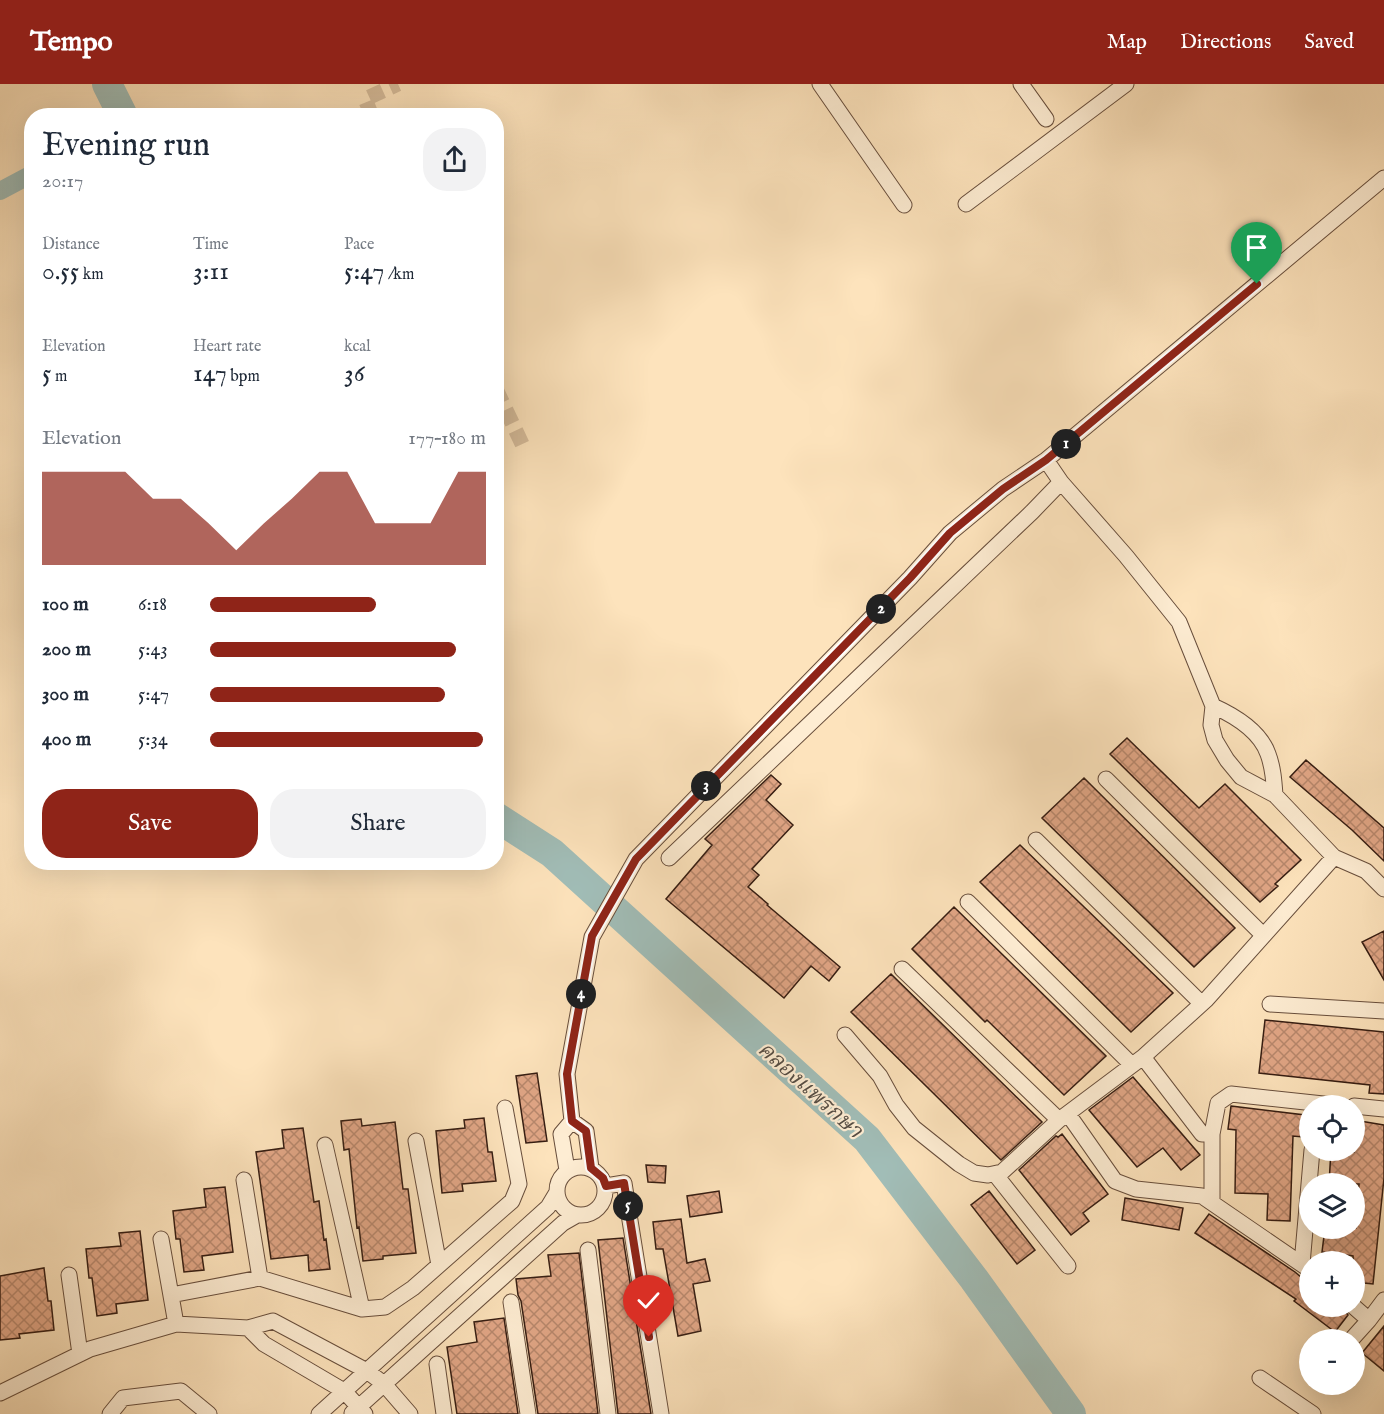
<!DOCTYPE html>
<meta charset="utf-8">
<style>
:root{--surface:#fff;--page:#f2f2f3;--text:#1f2937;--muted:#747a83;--accent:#8f2418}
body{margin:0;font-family:"IM FELL English","Noto Serif Thai",serif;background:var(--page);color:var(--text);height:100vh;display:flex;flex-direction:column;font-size:22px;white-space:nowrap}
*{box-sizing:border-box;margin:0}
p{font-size:20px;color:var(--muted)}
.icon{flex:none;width:33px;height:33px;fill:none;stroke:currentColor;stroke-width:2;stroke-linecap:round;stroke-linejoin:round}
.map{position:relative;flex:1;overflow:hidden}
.details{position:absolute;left:24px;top:24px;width:480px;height:762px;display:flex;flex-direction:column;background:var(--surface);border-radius:24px;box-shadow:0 6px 24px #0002}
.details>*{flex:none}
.tools{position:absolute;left:1299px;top:1011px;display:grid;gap:12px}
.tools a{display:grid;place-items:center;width:66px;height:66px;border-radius:50%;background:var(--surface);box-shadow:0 6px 24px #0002;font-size:30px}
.pin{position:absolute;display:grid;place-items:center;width:51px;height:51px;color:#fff;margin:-62px -26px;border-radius:50% 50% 50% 0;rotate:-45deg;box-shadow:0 0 6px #0007}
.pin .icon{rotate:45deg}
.km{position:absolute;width:30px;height:30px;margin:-15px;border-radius:50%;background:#222;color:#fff;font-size:16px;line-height:30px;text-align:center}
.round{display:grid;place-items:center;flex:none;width:63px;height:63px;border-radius:24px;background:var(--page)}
.headline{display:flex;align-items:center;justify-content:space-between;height:102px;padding:0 18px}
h1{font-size:33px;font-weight:600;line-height:45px}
.figures{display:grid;grid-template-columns:repeat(3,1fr);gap:9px;height:102px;padding:6px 18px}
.figures div{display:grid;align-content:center}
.figures b{font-size:26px;font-weight:600}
.figures small{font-size:16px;font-weight:400}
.figures p{font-size:16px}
.chart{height:168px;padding:12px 18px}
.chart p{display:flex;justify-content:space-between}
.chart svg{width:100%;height:108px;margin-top:6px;fill:var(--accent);opacity:.7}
.action{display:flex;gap:12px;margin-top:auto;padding:12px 18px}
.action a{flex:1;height:69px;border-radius:24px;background:var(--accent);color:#fff;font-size:24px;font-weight:600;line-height:69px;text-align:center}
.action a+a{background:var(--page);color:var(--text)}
ul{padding:0 18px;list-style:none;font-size:20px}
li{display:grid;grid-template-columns:96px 72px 1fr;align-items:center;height:45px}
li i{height:15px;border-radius:8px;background:var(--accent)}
header{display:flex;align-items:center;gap:36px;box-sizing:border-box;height:84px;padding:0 30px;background:var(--accent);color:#fff}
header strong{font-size:28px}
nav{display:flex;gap:33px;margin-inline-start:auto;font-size:21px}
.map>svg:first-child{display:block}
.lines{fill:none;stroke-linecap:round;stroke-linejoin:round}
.canal{stroke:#a1bdb7;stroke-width:18}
.river{stroke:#a1bdb7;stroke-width:30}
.building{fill:url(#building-cross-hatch);stroke:#361d12;stroke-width:1.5}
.minor-tunnel{stroke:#d5bb9a;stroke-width:15;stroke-dasharray:15 8;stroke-linecap:butt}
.minor-casing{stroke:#684e3c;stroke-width:17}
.minor{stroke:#feedd3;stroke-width:15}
.route-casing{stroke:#fff;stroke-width:12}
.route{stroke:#8f2418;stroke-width:8}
.labels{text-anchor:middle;stroke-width:4.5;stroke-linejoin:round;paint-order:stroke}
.water-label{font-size:22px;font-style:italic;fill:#564d44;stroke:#feedd3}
</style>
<header>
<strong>Tempo</strong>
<nav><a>Map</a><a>Directions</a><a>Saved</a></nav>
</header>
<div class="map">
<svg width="1384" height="1330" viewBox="0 0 1384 1330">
<defs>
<pattern id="building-cross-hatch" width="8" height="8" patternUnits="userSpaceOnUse" patternTransform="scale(1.5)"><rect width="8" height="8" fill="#e1a686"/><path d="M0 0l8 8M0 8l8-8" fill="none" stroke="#b7876c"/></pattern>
</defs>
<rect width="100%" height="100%" fill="#fde3bc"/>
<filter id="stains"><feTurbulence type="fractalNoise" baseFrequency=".00333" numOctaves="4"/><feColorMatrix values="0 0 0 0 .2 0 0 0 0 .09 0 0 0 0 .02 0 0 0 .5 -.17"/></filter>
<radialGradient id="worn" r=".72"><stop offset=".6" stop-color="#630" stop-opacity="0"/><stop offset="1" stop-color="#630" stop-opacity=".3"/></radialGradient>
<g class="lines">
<!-- canal -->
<path class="canal" d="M 0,107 L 32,90"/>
<!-- river -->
<path class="river" d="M 107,0 L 123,32
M 496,733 L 552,769 L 867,1055 L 974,1195 L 1071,1330"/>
</g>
<!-- building -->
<path class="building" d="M 1127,654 L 1199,724 L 1225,700 L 1301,776 L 1275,800 L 1278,802 L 1260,818 L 1110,670 Z
M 1306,676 L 1384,744 L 1384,777 L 1352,746 L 1290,693 Z
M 771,691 L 781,700 L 766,716 L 793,741 L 752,785 L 759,791 L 748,803 L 768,820 L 767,821 L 840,883 L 829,897 L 811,882 L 784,914 L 666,815 L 712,761 L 705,755 Z
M 1084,694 L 1235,844 L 1194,883 L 1042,734 Z
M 1020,761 L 1173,909 L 1131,948 L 980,798 Z
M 954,823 L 1106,972 L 1064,1011 L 987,936 L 985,938 L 912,865 Z
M 1384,847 L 1384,896 L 1362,858 Z
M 891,890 L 1042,1038 L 1001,1076 L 851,928 Z
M 1265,936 L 1384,948 L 1384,1010 L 1369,1009 L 1370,1001 L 1259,989 Z
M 537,989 L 547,1057 L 526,1059 L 516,992 Z
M 1133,993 L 1200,1071 L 1181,1086 L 1163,1064 L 1137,1083 L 1089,1026 Z
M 1231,1022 L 1305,1031 L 1303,1053 L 1293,1052 L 1290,1137 L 1267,1136 L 1268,1110 L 1235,1109 L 1236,1046 L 1228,1045 Z
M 484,1034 L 488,1068 L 492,1068 L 496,1097 L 462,1100 L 463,1107 L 442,1109 L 436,1047 L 465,1044 L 464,1036 Z
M 361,1035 L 362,1042 L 395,1038 L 403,1105 L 408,1105 L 416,1169 L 383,1172 L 383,1175 L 363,1177 L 359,1143 L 357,1144 L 349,1065 L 344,1066 L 341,1037 Z
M 1354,1036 L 1384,1041 L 1384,1094 L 1373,1200 L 1354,1198 L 1353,1172 L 1322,1168 L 1325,1144 L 1356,1144 L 1359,1100 L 1329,1100 L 1331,1066 L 1354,1068 Z
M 303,1044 L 314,1118 L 319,1117 L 324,1156 L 326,1155 L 330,1185 L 309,1187 L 308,1171 L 271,1175 L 256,1068 L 284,1064 L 282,1046 Z
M 1062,1050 L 1108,1110 L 1083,1129 L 1089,1137 L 1071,1151 L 1019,1086 L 1056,1052 L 1058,1053 Z
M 646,1081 L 666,1082 L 665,1099 L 648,1098 Z
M 225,1103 L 233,1168 L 202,1172 L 204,1186 L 184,1188 L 180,1155 L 176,1155 L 173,1127 L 206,1123 L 204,1105 Z
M 719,1107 L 722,1128 L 690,1133 L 687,1112 Z
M 989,1107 L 1035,1166 L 1017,1180 L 971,1121 Z
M 1125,1114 L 1183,1124 L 1179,1146 L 1122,1136 Z
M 1209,1130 L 1295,1188 L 1308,1199 L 1310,1197 L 1310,1222 L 1340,1222 L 1344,1226 L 1348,1231 L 1335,1248 L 1294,1217 L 1296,1215 L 1195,1149 Z
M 681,1135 L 687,1179 L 705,1175 L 710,1197 L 693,1200 L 701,1247 L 678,1252 L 663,1165 L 656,1165 L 653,1138 Z
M 140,1147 L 148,1216 L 116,1220 L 117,1229 L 97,1232 L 92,1194 L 89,1194 L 86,1165 L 121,1162 L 119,1149 Z
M 623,1154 L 651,1330 L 618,1330 L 598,1156 Z
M 579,1169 L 598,1330 L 538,1330 L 521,1217 L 518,1211 L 516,1195 L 551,1192 L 548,1171 Z
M 44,1184 L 48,1217 L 51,1217 L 54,1246 L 19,1250 L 20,1254 L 0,1256 L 0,1192 Z
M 504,1234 L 518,1330 L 457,1330 L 447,1263 L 477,1258 L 474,1238 Z
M 1384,1242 L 1384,1287 L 1362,1269 Z"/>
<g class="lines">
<!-- minor-tunnel -->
<path class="minor-tunnel" d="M 372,32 L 365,15 L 398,0
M 496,305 L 524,364"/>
<!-- minor casing -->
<g class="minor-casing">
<path id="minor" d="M 820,0 L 904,121
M 1021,0 L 1046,35
M 966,120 L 1126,0
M 1046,376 L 1061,398 L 1126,472 L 1179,538 L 1213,622 L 1211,641 L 1215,656 L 1227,676 L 1241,693 L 1275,711 L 1334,773 L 1366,787 L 1384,805
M 1213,622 C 1233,631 1260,647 1268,670 C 1273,683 1274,697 1275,711
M 1106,695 L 1263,851
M 1036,756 L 1201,919
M 669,774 L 1032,428 L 1061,398
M 968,818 L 1132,981
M 902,885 L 1059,1036
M 1270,920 L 1384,927
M 845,951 L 880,992 L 896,1021 L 914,1044 L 959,1080 L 974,1089 L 988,1091 L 1002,1088 L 1059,1036 L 1143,973 L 1206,916 L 1334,773
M 1143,973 L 1202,1050 L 1212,1050 L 1218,1019 L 1231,1010 L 1342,1022
M 1354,1022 L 1384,1025
M 1068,1030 L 1115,1097 L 1136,1105 L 1202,1112 L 1310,1186
M 1212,1050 L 1212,1118
M 416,1057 L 439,1181
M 325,1061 L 362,1225
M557 1107a24 24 0 1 1 48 0a24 24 0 1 1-48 0Z
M 591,1084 L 586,1047 L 572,1037 L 567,990 L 592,853 L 636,775 L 910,494 L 950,449 L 1003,405 L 1046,376 L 1384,94
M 567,1086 L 561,1050 L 572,1037
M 995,1090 L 1068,1182
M 244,1096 L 260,1194
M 606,1102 L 624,1099 L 661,1330
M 161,1155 L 176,1240
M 588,1166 L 608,1330
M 1302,1180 L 1312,1066
M 69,1191 L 80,1270
M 171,1211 L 260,1194 L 362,1225 L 385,1223 L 413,1204 L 512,1117 L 519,1100 L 505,1024
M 511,1218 L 528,1330
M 1353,1222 L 1369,1236 L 1384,1216
M 1351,1256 L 1369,1236
M 437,1280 L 444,1330
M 1260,1294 L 1313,1330
M 0,1309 L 90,1265 L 176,1240 L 248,1244
M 352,1329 L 563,1139 L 577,1131
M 110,1330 L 123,1314 L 181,1307 L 209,1330
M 319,1330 L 548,1123 L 557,1108
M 365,1330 L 344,1307 L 264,1260 L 248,1244 L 273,1237 L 367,1287 L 384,1300 L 410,1330"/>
</g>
<!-- minor -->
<use href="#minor" class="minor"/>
</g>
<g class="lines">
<!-- route casing -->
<g class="route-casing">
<path id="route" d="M 649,1253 L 624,1099 L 606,1102 L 603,1094 L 591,1084 L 586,1047 L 572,1037 L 567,990 L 592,852 L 636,775 L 910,494 L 950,449 L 1003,405 L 1046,376 L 1257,200"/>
</g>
<!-- route -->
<use href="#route" class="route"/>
</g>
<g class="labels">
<!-- water labels -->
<g class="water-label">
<text transform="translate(811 1005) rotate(42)" y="8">คลองแพรกษา</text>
</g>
</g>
<rect width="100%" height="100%" filter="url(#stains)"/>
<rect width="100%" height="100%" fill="url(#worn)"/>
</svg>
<div class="tools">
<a><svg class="icon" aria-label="locate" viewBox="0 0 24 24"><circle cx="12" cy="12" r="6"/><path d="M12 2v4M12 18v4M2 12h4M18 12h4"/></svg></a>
<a><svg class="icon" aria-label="layers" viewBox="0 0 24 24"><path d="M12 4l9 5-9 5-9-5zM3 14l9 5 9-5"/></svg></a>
<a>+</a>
<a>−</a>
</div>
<div class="pin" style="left:1257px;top:200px;background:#1e9e55"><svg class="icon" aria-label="arrive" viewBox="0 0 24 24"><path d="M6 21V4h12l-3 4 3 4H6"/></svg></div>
<div class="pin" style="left:649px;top:1253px;background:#d93025"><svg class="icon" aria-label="check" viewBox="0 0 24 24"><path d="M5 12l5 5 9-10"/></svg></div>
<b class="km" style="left:1066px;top:360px">1</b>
<b class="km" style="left:881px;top:525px">2</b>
<b class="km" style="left:706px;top:702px">3</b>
<b class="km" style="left:581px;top:910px">4</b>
<b class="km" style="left:628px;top:1122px">5</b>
<section class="details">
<div class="headline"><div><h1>Evening run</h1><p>20:17</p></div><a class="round"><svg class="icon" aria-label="share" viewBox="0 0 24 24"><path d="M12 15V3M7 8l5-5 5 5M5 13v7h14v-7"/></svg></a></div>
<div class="figures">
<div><p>Distance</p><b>0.55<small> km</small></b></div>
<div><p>Time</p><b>3:11</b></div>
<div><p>Pace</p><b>5:47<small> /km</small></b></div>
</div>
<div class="figures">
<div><p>Elevation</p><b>5<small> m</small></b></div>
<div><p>Heart rate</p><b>147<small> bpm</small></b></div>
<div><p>kcal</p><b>36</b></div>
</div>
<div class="chart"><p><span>Elevation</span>177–180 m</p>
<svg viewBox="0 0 160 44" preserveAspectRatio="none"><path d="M0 44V6L10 6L20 6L30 6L40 17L50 17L60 27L70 38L80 27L90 17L100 6L110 6L120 27L130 27L140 27L150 6L160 6V44z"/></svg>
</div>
<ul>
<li><b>100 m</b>6:18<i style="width:60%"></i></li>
<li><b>200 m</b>5:43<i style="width:89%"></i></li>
<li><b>300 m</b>5:47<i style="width:85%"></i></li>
<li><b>400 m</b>5:34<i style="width:99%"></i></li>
</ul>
<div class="action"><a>Save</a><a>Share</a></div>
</section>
</div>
